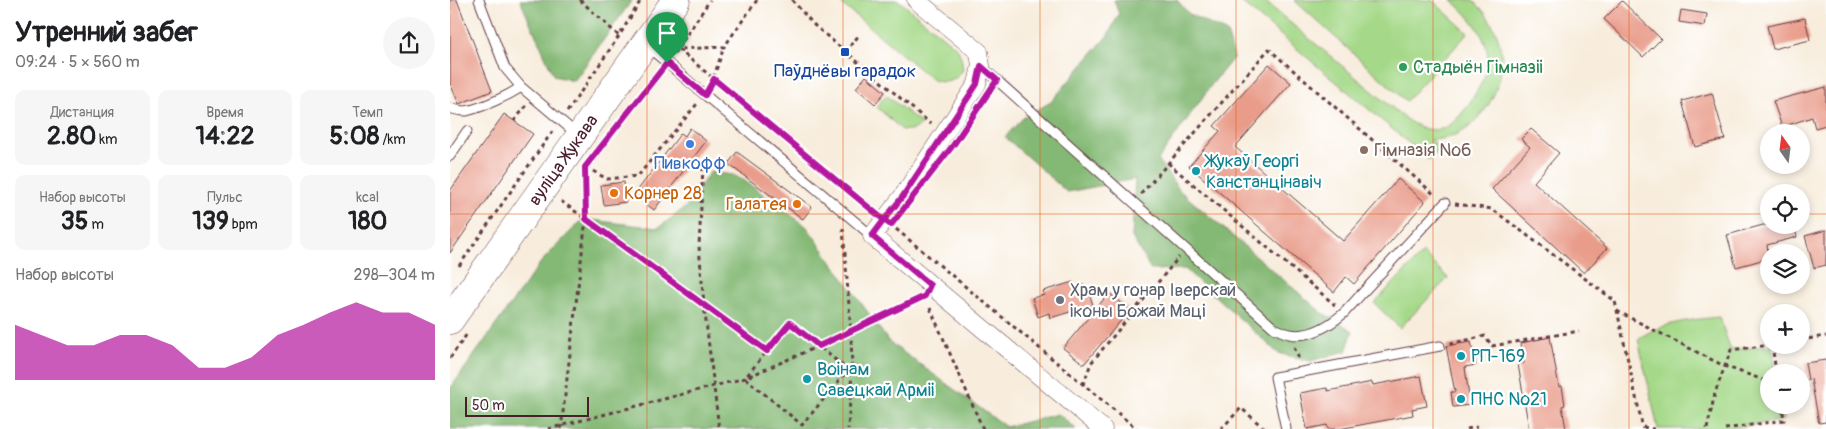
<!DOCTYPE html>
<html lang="ru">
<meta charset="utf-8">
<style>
:root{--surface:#fff;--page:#f6f6f6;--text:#202124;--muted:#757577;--accent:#b5179e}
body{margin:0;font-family:Pangolin,sans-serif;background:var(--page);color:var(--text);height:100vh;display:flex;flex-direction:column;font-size:19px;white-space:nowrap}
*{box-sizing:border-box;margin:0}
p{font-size:16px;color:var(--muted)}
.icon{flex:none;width:28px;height:28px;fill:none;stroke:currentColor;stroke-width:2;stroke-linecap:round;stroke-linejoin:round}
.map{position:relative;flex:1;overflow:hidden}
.sheet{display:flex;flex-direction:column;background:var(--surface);width:450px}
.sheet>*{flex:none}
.needle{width:32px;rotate:346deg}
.buttons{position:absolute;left:1310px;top:124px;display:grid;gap:10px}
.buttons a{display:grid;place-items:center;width:50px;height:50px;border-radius:50%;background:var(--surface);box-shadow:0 2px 8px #0003;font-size:25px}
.scale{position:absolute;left:15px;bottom:12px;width:124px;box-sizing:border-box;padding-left:5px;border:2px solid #4a1f2b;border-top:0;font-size:14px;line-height:18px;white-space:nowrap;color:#4a1f2b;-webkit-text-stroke:4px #fff;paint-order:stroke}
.pin{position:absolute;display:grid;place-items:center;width:42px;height:42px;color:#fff;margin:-51px -21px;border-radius:50% 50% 50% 0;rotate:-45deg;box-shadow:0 0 5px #0007}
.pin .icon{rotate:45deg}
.round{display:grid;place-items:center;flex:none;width:52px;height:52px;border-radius:26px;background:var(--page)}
.summary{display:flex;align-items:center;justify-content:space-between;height:85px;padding:0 15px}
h1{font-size:28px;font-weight:700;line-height:38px}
.metrics{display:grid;grid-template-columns:repeat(3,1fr);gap:8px;height:85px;padding:5px 15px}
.metrics div{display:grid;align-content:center;border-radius:10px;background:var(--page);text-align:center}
.metrics b{font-size:25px;font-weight:700}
.metrics small{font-size:14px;font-weight:400}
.metrics p{font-size:14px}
.chart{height:140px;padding:10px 15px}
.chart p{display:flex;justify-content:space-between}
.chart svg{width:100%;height:90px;margin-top:5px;fill:var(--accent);opacity:.7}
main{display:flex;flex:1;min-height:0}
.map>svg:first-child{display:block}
.green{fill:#a5d989;stroke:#787c5a}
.forest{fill:#84b975;stroke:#676c50}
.building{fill:#e99c8a}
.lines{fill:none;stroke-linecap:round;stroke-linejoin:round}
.lane-casing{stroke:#643e46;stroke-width:11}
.street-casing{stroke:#643e46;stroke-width:19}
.primary-casing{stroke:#643e46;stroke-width:29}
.path{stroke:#643e46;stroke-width:3;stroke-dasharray:4 4;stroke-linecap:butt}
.lane{stroke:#fff;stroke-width:9}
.street{stroke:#fff;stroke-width:18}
.primary{stroke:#fff;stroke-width:28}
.route-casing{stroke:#fff;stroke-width:10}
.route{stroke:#b5179e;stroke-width:6}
.grid{fill:none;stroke:#e8590c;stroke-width:1;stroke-opacity:0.55}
.transit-dot{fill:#1a4fb4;stroke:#fff;stroke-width:2}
.leisure-dot{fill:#2e9e5b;stroke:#fff;stroke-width:2}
.shop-dot{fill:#3f7fe0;stroke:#fff;stroke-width:2}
.education-dot{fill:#8d6e63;stroke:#fff;stroke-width:2}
.culture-dot{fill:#0f9aa8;stroke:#fff;stroke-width:2}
.food-dot{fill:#e8710a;stroke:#fff;stroke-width:2}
.worship-dot{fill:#6b7280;stroke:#fff;stroke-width:2}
.labels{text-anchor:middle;stroke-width:4.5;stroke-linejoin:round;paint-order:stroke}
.leisure-label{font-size:18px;fill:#27864d;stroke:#fff;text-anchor:start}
.transit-label{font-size:18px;fill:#164399;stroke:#fff}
.education-label{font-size:18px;fill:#785e54;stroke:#fff;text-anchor:start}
.street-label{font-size:18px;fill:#4a1f2b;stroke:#fff}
.culture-label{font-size:18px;fill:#0d838f;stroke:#fff;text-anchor:start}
.shop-label{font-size:18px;fill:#366cbe;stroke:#fff}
.food-label{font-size:18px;fill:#c56008;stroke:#fff;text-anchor:start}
.worship-label{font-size:18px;fill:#5b616d;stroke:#fff;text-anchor:start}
</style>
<main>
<section class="sheet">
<div class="summary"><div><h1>Утренний забег</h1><p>09:24 · 5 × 560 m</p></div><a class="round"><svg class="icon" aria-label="share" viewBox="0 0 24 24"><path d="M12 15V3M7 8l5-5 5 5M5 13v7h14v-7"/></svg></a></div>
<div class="metrics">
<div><p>Дистанция</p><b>2.80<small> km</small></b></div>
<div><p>Время</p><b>14:22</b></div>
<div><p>Темп</p><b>5:08<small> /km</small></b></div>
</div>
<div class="metrics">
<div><p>Набор высоты</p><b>35<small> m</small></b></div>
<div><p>Пульс</p><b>139<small> bpm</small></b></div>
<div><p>kcal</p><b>180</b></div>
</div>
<div class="chart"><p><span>Набор высоты</span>298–304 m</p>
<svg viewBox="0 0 160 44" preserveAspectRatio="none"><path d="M0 44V17L10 22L20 27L30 27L40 22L50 22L60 27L70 38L80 38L90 33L100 22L110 17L120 11L130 6L140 11L150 11L160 17V44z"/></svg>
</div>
</section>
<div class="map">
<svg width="1376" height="429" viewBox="0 0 1376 429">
<rect width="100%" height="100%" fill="#fff"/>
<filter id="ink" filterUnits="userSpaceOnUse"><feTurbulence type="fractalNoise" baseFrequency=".02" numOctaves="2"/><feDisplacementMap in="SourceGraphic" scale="10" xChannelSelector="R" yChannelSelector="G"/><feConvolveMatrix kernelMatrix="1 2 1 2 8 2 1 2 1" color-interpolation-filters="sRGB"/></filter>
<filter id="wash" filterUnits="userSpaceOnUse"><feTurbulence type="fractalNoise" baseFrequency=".0096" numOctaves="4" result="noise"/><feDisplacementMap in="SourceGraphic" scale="20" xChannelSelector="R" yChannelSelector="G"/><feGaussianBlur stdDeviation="1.12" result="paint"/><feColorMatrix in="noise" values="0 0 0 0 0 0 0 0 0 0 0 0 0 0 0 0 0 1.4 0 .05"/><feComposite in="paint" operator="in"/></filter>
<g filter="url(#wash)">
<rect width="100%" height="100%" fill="#f8eddd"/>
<!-- green -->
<path class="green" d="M 387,0 L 448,0 L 507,48 L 511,57 L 513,70 C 503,82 500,83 484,81 Z
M 789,0 L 813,0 L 957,120 C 991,142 1006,124 1024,96 C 1031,84 1040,71 1038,57 C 1036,33 1018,15 1002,0 L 1023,0 C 1055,30 1061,70 1037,107 C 1023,128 1006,139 980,140 L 991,149 L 979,160 Z
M 844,0 L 982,0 L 1018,33 L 956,101 Z
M 436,95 L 472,124 L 463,130 L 452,130 L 427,107 Z
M 973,253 L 998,278 L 950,328 L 924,303 Z
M 1269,317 L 1281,350 L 1322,345 L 1326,372 L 1319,372 L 1319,405 L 1332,405 L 1334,420 L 1275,429 L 1208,429 L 1188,339 C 1212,322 1241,320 1269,317 Z"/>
<!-- forest -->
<path class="forest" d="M 70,0 L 182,0 L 124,81 L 104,76 Z
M 664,0 L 727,0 L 739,14 L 777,33 L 784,57 L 762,84 L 708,160 L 730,191 L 871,312 L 903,331 L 896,351 L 860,361 L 828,353 L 735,269 L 701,270 L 682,237 L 685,179 L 617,192 L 555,137 L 574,117 L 601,102 L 658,35 L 669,14 Z
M 260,172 L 283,175 L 295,181 L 357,227 L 439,342 L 556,427 L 608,414 L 626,429 L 0,429 L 0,389 L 91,262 L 133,219 L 208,228 L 236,207 Z"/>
<g id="blocks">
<!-- building -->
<path class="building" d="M 0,0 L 7,0 L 42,91 L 9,104 L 0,83 Z
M 1172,1 L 1211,39 L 1193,57 L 1154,19 Z
M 1231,10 L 1257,14 L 1255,26 L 1229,22 Z
M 1355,18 L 1360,40 L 1323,49 L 1317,26 Z
M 819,64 L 841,83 L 785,147 L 893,241 L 948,179 L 975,202 L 904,284 L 896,277 L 884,292 L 739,166 L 770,131 L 764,126 Z
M 416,76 L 435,92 L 425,104 L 406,88 Z
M 1376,87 L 1376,125 L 1365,128 L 1362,117 L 1332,127 L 1323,101 Z
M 1262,93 L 1275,139 L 1245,147 L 1232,101 Z
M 54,114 L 83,134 L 0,253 L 0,191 Z
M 240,128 L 256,141 L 204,210 L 184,195 L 231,133 L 235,136 Z
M 1081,129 L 1109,153 L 1084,182 L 1157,248 L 1134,273 L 1042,189 L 1080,147 L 1071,139 Z
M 287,152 L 362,207 L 353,219 L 278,164 Z
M 174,182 L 176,202 L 154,205 L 151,185 Z
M 1313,225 L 1344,225 L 1347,237 L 1317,245 L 1319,258 L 1286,267 L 1277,235 Z
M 1376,230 L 1376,265 L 1364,268 L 1355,236 Z
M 623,282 L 624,286 L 631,284 L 637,287 L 643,305 L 600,318 L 599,313 L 588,317 L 582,298 L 594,295 L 593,291 Z
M 659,293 L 680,310 L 634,364 L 613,348 Z
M 1100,337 L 1109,387 L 1112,386 L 1115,405 L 1112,406 L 1116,429 L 1079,429 L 1068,364 L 1074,363 L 1071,343 Z
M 1021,342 L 1026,365 L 1015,367 L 1020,405 L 1003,407 L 1001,392 L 1005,392 L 996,346 Z
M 1376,360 L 1376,422 L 1369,423 L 1361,379 L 1358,380 L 1355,363 Z
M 971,376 L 977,406 L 962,409 L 963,415 L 889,429 L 878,429 L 877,425 L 857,429 L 850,393 L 877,388 L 878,391 L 922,382 L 923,385 Z"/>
</g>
</g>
<g filter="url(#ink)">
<use href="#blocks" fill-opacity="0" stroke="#643e46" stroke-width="1"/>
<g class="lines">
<!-- lane casing -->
<g class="lane-casing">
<path id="lane" d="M 29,0 L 55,68 L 71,87 L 128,135
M 197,46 L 422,236
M 531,66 L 824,328 C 829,330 835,333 840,334 C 860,338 880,325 894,313 L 995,203
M 0,108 C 5,110 10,111 16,111 C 31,108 58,96 71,87
M 0,156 L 17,131
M 836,429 L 825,377 L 990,346"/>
</g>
<!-- street casing -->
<g class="street-casing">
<path id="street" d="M 466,0 L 529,52 L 531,66 L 527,84 L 453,196 L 422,236 L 653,429"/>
</g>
<!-- primary casing -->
<g class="primary-casing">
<g id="primary">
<path id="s1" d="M 0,320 L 226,0"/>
</g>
</g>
<!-- path -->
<path class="path" d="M 130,0 L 169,36
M 307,0 L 274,47 L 228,49 L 423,211
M 342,0 L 364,25 L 481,124
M 395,52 L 410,34
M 224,54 L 260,0
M 261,85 L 274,47
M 117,112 L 169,36 L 191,0
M 64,121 L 76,106
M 160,134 L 210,73
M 718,163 L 885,305
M 136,167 L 157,179 L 188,176 L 247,104
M 253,167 L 249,246 L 254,305 L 269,429
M 691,194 L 819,49 L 986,196
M 111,201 L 317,351
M 1005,204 L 1042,209 L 1165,301 L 1193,429
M 393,228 L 401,331 L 402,371 L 398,429
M 446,229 L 687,429
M 9,266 L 104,129
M 480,308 L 533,429
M 1167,311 L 1274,366 L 1319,382
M 340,323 L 398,370 L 352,425 L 295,378 Z
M 1351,340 L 1376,336
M 1000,344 L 1035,336 L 1042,346 L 1129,331
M 1322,345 L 1326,372
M 844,347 L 850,362
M 0,358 L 17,334
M 633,385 L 641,363 L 729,257
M 1193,427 L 1204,429
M 98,429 L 295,378 L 369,346 L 471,298
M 111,429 L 136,219 L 135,167
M 771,429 L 791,408 L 815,429
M 1017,429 L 1027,427
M 1257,429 L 1265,393 L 1281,350 L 1321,345
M 1275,429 L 1334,420 L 1332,405"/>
<!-- lane -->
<use href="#lane" class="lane"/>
<!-- street -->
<use href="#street" class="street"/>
<!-- primary -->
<use href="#primary" class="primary"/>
</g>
</g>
<g class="lines" filter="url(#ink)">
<!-- route casing -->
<g class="route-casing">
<path id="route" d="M 217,63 L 135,167 L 136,219 L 317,351 L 340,323 L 369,346 L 475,296 L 480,285 L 422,236 L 434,220 L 441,225 L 504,144 L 547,80 L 531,66 L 527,84 L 453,196 L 434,220 L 264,79 L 255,95 L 217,63"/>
</g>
<!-- route -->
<use href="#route" class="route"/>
</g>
<!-- grid -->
<path class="grid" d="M 197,0 L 197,429M 393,0 L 393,429M 590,0 L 590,429M 786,0 L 786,429M 983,0 L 983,429M 1179,0 L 1179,429M 0,214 L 1319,214M 1351,214 L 1376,214"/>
<!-- markers -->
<rect class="transit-dot" x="390" y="47" width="10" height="10" rx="2.5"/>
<circle class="leisure-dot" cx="953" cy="67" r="5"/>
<circle class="shop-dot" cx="240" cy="144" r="5"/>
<circle class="education-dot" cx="914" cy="150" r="5"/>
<g class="culture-dot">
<circle cx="746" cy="171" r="5"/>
<circle cx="1011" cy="356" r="5"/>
<circle cx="357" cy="379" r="5"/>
<circle cx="1011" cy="399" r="5"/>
</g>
<g class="food-dot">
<circle cx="164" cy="193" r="5"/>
<circle cx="347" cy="204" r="5"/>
</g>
<circle class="worship-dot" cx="610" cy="300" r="5"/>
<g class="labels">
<!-- leisure labels -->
<g class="leisure-label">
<text x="963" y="73">Стадыён Гімназіі</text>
</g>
<!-- transit labels -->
<g class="transit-label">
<text x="395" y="77">Паўднёвы гарадок</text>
</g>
<!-- education labels -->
<g class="education-label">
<text x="924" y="156">Гімназія №6</text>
</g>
<!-- street labels -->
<g class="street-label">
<text dy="6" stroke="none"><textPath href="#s1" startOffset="196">вуліца Жукава</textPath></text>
</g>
<!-- culture labels -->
<g class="culture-label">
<text x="756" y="167">Жукаў Георгі<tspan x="756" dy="21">Канстанцінавіч</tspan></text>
<text x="1021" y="362">РП-169</text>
<text x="367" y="375">Воінам<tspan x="367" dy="21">Савецкай Арміі</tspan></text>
<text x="1021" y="405">ПНС №21</text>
</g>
<!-- shop labels -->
<g class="shop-label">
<text x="240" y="169">Пивкофф</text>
</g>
<!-- food labels -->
<g class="food-label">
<text x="174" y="199">Корнер 28</text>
<text x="337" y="210" text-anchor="end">Галатея</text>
</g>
<!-- worship labels -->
<g class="worship-label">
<text x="620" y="296">Храм у гонар Іверскай<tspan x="620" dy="21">іконы Божай Маці</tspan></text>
</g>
</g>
</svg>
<div class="buttons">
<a><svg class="needle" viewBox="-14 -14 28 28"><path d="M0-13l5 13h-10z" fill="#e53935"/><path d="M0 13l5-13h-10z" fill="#757577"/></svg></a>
<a><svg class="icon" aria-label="locate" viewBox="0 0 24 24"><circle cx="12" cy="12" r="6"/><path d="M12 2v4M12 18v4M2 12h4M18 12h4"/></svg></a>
<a><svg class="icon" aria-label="layers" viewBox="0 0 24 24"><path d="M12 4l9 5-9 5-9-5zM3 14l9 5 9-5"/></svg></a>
<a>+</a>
<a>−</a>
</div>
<div class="scale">50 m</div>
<div class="pin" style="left:217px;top:63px;background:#1e9e55"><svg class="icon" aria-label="arrive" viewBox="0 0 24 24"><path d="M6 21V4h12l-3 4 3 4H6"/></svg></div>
</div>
</main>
